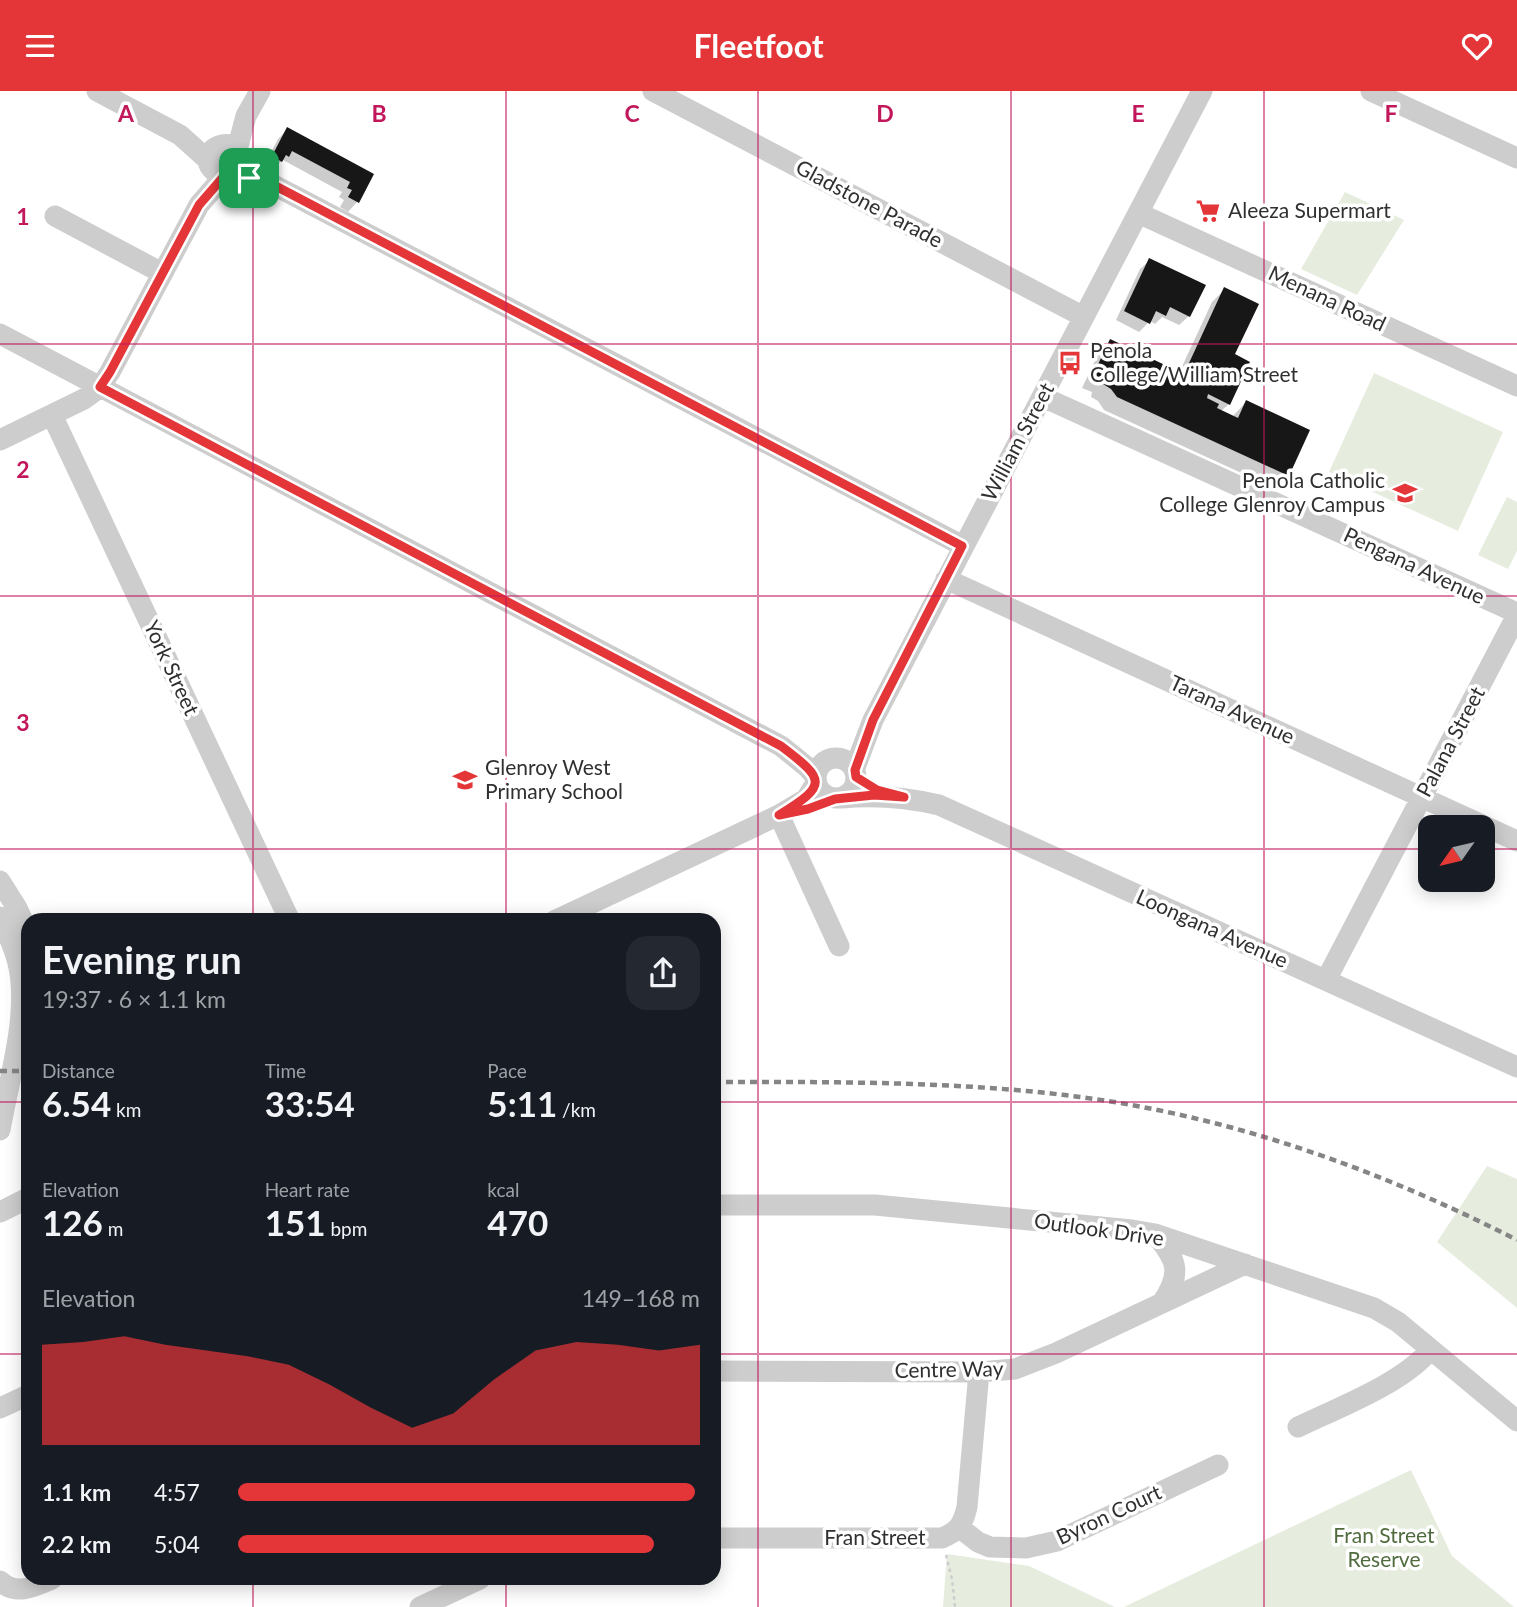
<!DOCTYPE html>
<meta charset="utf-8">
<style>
:root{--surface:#171b24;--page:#242831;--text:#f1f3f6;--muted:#9ea1a6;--accent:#e43638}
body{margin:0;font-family:Lato,sans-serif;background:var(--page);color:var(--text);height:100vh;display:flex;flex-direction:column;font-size:26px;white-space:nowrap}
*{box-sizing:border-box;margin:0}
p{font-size:23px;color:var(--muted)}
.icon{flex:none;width:38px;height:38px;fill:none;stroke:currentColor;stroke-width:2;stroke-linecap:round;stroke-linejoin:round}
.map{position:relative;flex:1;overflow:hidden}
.details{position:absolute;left:21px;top:822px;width:700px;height:672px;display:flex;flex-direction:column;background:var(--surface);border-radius:21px;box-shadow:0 4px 18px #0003}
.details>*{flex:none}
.needle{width:46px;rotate:236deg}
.buttons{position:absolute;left:1418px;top:724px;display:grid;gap:14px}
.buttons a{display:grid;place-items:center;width:77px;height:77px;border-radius:14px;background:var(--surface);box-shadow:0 4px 18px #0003;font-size:35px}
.pin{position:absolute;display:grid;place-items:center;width:60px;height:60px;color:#fff;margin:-30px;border-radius:14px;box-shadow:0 4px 10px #0006}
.round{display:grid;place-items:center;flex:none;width:74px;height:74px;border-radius:21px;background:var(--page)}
.headline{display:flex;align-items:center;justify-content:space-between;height:119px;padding:0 21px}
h1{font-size:38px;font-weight:700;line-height:52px}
.stats{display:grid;grid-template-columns:repeat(3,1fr);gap:10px;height:119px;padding:7px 21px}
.stats div{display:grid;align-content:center}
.stats b{font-size:35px;font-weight:700}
.stats small{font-size:19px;font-weight:400}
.stats p{font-size:19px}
.chart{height:196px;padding:14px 21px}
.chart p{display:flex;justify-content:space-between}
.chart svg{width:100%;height:126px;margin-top:7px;fill:var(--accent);opacity:.7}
ul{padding:0 21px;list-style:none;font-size:23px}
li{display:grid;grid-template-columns:112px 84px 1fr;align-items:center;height:52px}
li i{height:18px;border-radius:9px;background:var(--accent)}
header{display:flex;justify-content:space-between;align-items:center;height:91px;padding:0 21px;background:var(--accent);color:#fff;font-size:32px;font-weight:700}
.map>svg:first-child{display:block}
.green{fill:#e6eddf}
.shadow{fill:#0003}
.building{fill:#171717}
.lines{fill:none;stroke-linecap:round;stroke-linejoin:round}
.path{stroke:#cdcdcd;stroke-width:2.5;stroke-dasharray:3.5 3.5;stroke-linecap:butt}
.minor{stroke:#cdcdcd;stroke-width:21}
.rail{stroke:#858585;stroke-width:4.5;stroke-dasharray:7 5;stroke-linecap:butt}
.route-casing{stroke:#fff;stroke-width:14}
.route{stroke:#e43638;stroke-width:9}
.grid{fill:none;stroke:#c2185b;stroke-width:2;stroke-opacity:0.55}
.labels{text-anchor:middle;stroke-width:7;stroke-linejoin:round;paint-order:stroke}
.street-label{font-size:21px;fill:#303030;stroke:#fff}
.poi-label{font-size:21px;fill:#303030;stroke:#fff;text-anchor:start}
.park-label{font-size:21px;fill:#506c3e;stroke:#fff}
.grid-label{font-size:23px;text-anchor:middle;font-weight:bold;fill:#c2185b;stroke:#fff;stroke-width:7;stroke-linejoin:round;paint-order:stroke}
</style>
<header><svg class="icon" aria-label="menu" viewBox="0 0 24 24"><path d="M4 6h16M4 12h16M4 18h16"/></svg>Fleetfoot<svg class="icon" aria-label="heart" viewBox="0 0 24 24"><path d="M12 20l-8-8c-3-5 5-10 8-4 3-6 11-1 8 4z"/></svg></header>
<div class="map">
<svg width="1517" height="1516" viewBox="0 0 1517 1516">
<rect width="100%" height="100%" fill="#fff"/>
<!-- green -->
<path class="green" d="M 1345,101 L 1404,129 L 1357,204 L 1301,178 Z
M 1374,282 L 1503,341 L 1458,440 L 1329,381 Z
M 1507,406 L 1517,411 L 1517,460 L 1508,478 L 1478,464 Z
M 1487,1075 L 1517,1088 L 1517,1217 L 1437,1151 Z
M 1411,1379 L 1452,1465 L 1514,1516 L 1124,1516 Z
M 947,1463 L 1029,1475 L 1115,1516 L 943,1516 Z"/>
<!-- shadow -->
<path class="shadow" d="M 288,38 L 372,84 L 357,111 L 348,121 L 340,116 L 344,109 L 339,106 L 342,101 L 283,69 L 271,79 L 264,75 L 278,48 Z
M 1150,169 L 1189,225 L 1179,234 L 1162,226 L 1155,233 L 1150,230 L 1139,241 L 1116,229 L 1140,178 Z
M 1225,198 L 1233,264 L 1229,313 L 1220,321 L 1232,326 L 1246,311 L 1308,340 L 1287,384 L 1274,397 L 1104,319 L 1098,310 L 1091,306 L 1092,301 L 1082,297 L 1098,263 L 1110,250 L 1179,282 L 1212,211 Z"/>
<!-- building -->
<path class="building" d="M 287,36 L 374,83 L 359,112 L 348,106 L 352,99 L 347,97 L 350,91 L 292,60 L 289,66 L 286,64 L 282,71 L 272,65 Z
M 1149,167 L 1206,194 L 1190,226 L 1170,216 L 1166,225 L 1156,220 L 1150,233 L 1124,220 Z
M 1224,196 L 1259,213 L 1235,263 L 1250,271 L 1230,314 L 1208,303 L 1207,307 L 1219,313 L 1217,317 L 1238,327 L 1246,309 L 1310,339 L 1289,385 L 1117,306 L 1111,298 L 1103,293 L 1104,289 L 1093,284 L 1110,248 L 1184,283 Z"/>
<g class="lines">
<!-- path -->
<path class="path" d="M 946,1464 L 952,1488 L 955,1516"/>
<!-- minor -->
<path class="minor" d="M 97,0 L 180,44 L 209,70
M 653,0 L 1084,226
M 1371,0 L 1517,67
M 237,59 L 246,25 L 260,0
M 229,83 L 239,73 L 239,62 L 231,54 C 215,50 199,67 214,80 C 219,84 258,89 268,91 L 963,455
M 1138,122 L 1517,295
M 55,125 L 162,182
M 0,243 L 781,655 L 807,676 L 815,685
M 1043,306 L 1517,522
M 52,324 L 290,830
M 0,349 L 84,308 L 100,296 L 110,281 L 199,114 L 225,84
M 946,488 L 1517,750
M816 687a20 20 0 1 1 40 0a20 20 0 1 1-40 0Z
M 854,679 L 873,629 L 1202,0
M 842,707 C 876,704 905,706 939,714 L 1517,976
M 779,724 L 839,855
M 0,790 L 17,817 L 28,841
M 0,826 C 7,841 14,856 18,872 C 30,923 9,987 0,1039
M 554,830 L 779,724 L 806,708 L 816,692
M 1326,889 L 1517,524
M 714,1114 L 875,1114 L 1132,1139 L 1155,1143 L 1374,1217 L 1398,1231 L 1517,1330
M 0,1121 L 28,1107
M 1155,1143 C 1178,1170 1182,1182 1162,1212
M 714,1280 L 979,1281 L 1015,1278 L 1056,1262 L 1245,1173
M 0,1317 L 28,1304
M 1298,1336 C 1335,1318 1408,1290 1430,1258
M 960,1437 L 978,1451 L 990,1456 L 1026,1457 L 1057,1450 L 1218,1374
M 714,1447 L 942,1447 C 959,1440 963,1433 967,1416 L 979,1281
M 0,1490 C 16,1505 34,1496 52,1488
M 420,1516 L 480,1488"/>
<!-- rail -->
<path class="rail" d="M 0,980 L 28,980
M 714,991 C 836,991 959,990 1080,1006 C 1233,1026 1380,1079 1517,1149"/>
</g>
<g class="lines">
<!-- route casing -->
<g class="route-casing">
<path id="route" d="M 229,83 L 268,91 L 962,455 L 873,629 L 855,679 L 856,686 L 877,699 L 904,706 L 874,704 L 835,708 L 808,718 L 779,724 C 828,694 826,689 781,655 L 100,296 L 110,281 L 199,114 L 225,84 Z"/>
</g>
<!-- route -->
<use href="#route" class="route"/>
</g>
<!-- grid -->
<path class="grid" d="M 253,0 L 253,830M 506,0 L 506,830M 758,0 L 758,1516M 1011,0 L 1011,1516M 1264,0 L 1264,1516M 0,253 L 1517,253M 0,505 L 1517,505M 0,758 L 1430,758M 1482,758 L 1517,758M 0,1011 L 28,1011M 714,1011 L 1517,1011M 0,1263 L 28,1263M 714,1263 L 1517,1263M 253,1488 L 253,1516M 506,1488 L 506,1516"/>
<!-- icons -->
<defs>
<g id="supermarket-bare" transform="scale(1.89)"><path d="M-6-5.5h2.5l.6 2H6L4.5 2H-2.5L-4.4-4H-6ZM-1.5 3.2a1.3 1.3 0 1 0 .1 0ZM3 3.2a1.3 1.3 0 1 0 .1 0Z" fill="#e43638" stroke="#fff" stroke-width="2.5" paint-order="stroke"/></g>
<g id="bus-bare" transform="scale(1.89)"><path d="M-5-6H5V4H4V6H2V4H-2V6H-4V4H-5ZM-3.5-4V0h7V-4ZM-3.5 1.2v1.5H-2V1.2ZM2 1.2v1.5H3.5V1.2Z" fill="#e43638" stroke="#fff" stroke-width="2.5" paint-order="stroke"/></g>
<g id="school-bare" transform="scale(1.89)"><path d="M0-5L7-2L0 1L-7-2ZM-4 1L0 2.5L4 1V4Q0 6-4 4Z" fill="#e43638" stroke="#fff" stroke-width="2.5" paint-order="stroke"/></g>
</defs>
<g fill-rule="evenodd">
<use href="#supermarket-bare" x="1208" y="120"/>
<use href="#bus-bare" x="1070" y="272"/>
<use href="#school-bare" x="1405" y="402"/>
<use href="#school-bare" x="465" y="689"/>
</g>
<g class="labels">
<!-- street labels -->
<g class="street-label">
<text transform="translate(869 113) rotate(28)" y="7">Gladstone Parade</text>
<text transform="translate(1327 208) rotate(25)" y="7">Menana Road</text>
<text transform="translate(1018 351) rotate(-62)" y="7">William Street</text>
<text transform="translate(1414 475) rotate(25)" y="7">Pengana Avenue</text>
<text transform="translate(171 577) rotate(65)" y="7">York Street</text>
<text transform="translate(1232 619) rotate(25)" y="7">Tarana Avenue</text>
<text transform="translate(1451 651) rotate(-62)" y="7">Palana Street</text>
<text transform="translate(1212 838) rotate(24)" y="7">Loongana Avenue</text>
<text transform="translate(1099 1139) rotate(8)" y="7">Outlook Drive</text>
<text transform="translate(949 1279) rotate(-1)" y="7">Centre Way</text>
<text transform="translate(1109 1424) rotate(-25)" y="7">Byron Court</text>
<text x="875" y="1454">Fran Street</text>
</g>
<!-- poi labels -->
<g class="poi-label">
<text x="1228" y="127">Aleeza Supermart</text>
<text x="1090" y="267">Penola<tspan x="1090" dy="24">College/William Street</tspan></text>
<text x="1385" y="397" text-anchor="end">Penola Catholic<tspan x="1385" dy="24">College Glenroy Campus</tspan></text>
<text x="485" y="684">Glenroy West<tspan x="485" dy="24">Primary School</tspan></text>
</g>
<!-- park labels -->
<g class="park-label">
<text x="1384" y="1452">Fran Street<tspan x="1384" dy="24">Reserve</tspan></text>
</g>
</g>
<g class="grid-label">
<text x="126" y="31">A</text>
<text x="379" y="31">B</text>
<text x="632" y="31">C</text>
<text x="885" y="31">D</text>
<text x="1138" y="31">E</text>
<text x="1391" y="31">F</text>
<text x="23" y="134">1</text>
<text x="23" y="387">2</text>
<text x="23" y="640">3</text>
</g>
</svg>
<div class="buttons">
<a><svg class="needle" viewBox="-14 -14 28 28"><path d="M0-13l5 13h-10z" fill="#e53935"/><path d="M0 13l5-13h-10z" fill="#9ea1a6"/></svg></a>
</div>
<div class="pin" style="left:249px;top:87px;background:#1e9e55"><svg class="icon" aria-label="arrive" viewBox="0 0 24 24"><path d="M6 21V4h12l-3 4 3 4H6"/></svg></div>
<section class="details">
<div class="headline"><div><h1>Evening run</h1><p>19:37 · 6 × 1.1 km</p></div><a class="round"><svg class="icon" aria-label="share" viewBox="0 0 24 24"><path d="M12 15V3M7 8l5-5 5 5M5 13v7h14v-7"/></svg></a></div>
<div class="stats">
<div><p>Distance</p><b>6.54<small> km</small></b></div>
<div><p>Time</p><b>33:54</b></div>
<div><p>Pace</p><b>5:11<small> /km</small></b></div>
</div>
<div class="stats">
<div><p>Elevation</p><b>126<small> m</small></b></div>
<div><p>Heart rate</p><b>151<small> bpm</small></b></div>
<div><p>kcal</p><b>470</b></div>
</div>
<div class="chart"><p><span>Elevation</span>149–168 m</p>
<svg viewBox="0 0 160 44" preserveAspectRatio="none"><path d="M0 44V9L10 8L20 6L30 9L40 11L50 13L60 16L70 23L80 31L90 38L100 33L110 21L120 11L130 8L140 9L150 11L160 9V44z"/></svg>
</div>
<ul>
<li><b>1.1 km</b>4:57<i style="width:99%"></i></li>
<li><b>2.2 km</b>5:04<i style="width:90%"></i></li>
</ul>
</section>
</div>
